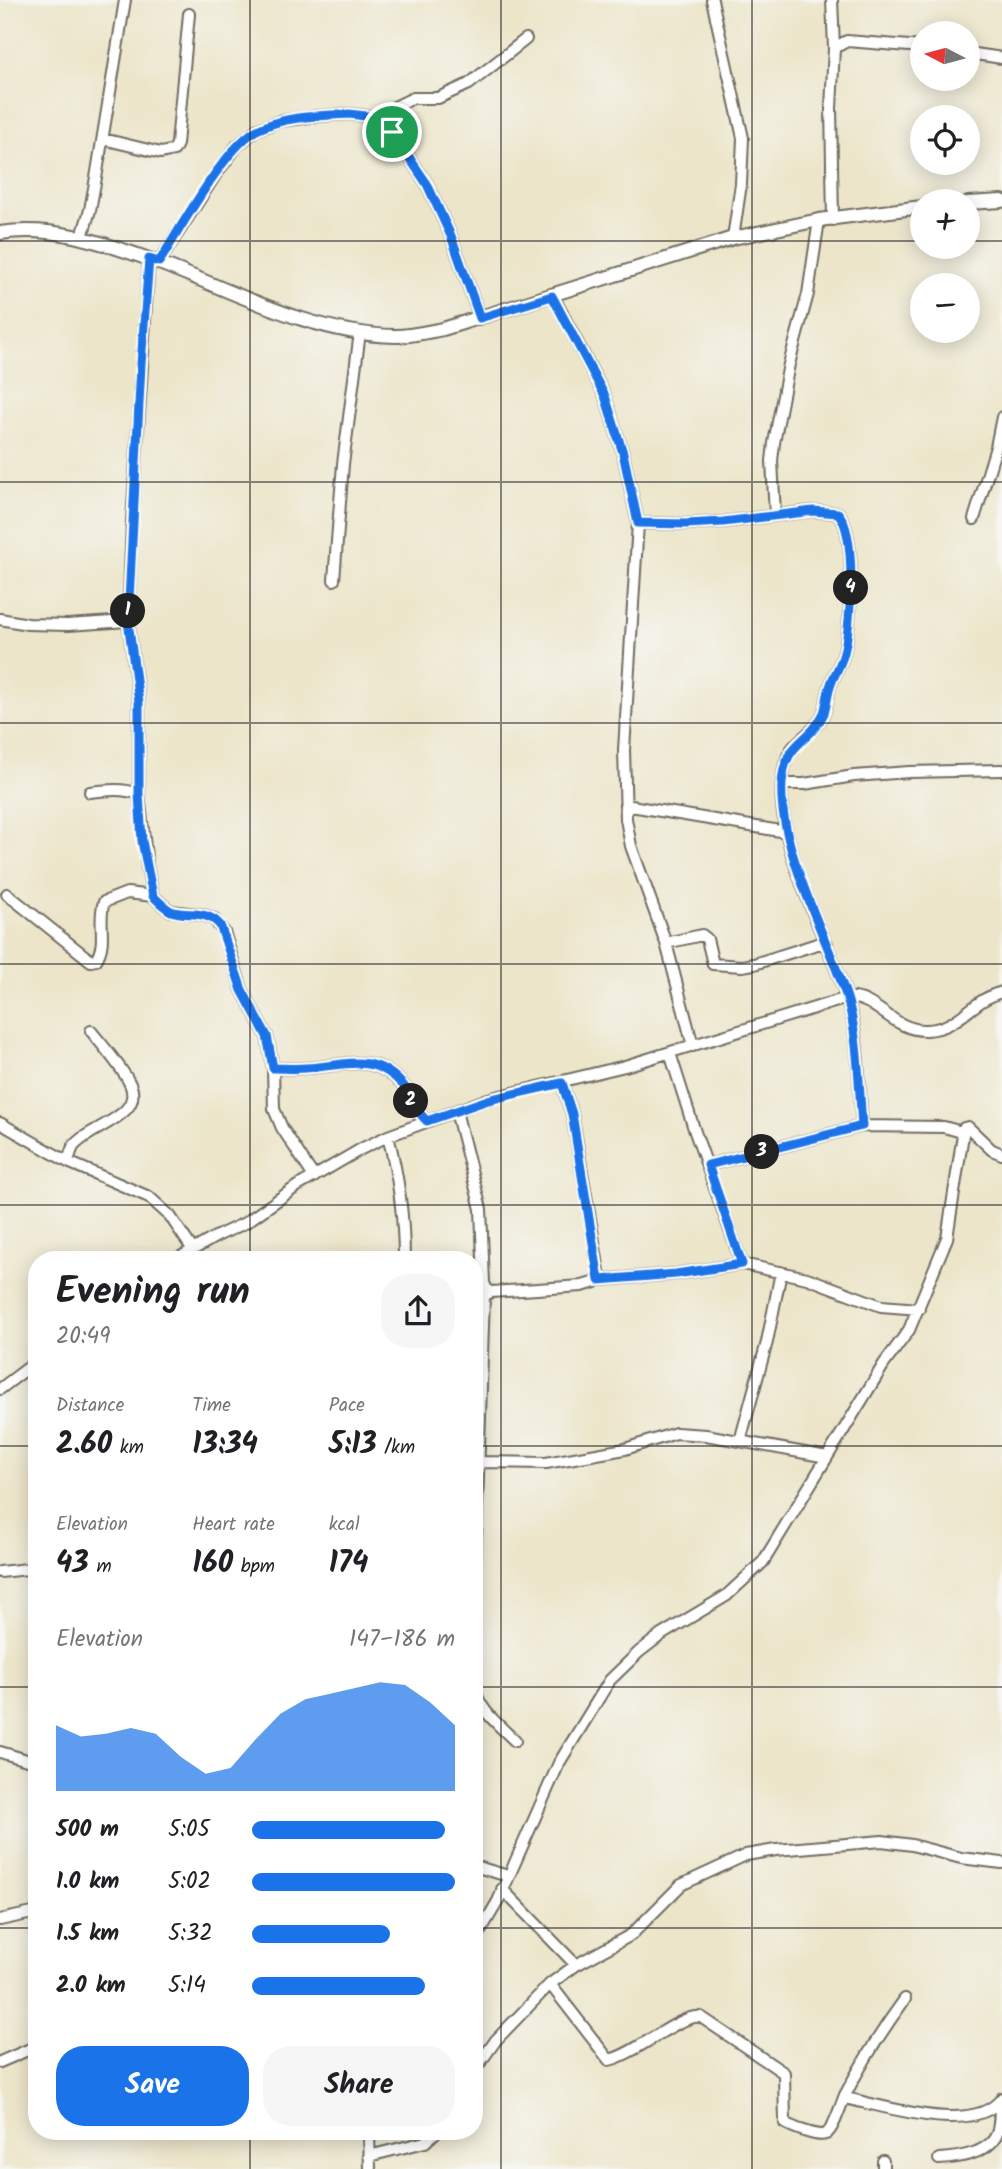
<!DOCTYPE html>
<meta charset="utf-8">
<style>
:root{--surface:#fff;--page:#f6f6f6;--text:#202124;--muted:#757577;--accent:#1a73e8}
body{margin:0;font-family:Kalam,sans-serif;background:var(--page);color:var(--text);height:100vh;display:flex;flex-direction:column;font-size:26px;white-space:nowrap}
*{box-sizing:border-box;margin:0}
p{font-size:23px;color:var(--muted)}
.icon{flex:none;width:38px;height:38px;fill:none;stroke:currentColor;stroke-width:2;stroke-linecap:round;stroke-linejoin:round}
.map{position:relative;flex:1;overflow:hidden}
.panel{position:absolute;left:28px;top:1251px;width:455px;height:889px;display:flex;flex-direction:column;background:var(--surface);border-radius:28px;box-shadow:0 4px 18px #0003}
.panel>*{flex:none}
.needle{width:46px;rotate:276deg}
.buttons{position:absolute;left:910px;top:21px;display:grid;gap:14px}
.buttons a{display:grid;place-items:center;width:70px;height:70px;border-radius:50%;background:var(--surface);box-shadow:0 4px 18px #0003;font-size:35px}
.pin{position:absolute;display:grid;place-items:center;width:60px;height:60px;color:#fff;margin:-30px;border:4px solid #fff;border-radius:50%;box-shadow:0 2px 7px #0007}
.km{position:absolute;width:35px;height:35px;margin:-18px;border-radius:50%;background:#222;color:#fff;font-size:19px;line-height:35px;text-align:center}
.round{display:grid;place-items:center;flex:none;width:74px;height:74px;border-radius:28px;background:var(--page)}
.summary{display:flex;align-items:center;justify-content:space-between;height:119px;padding:0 28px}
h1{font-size:38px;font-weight:800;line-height:52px}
.figures{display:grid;grid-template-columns:repeat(3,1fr);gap:10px;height:119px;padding:7px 28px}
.figures div{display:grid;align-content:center}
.figures b{font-size:30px;font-weight:800}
.figures small{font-size:19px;font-weight:400}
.figures p{font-size:19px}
.chart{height:196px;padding:14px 28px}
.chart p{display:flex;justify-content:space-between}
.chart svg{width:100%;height:126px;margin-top:7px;fill:var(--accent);opacity:.7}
.action{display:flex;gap:14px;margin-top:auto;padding:14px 28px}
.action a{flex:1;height:80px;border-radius:28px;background:var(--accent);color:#fff;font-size:28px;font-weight:800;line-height:80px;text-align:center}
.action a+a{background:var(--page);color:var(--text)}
ul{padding:0 28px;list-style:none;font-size:23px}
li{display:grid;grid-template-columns:112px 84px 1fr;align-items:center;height:52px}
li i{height:18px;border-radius:9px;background:var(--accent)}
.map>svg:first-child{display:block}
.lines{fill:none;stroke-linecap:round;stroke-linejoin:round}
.minor-casing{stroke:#6f6c62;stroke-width:14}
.tertiary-casing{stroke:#6f6c62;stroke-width:16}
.minor{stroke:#fff;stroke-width:10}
.tertiary{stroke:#fff;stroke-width:12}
.route-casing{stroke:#fff;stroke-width:14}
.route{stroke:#1a73e8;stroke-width:9}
.grid{fill:none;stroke:#2b2b2b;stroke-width:2;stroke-opacity:0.55}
</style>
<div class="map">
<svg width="1002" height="2169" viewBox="0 0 1002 2169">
<rect width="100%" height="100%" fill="#f6f6f2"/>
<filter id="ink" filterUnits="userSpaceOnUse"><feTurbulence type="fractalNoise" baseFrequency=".0143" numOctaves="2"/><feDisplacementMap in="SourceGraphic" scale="14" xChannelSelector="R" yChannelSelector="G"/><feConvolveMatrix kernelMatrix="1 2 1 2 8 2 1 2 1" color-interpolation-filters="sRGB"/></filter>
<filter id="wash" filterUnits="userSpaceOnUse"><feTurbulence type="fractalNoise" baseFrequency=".00686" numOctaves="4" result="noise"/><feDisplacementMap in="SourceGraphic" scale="28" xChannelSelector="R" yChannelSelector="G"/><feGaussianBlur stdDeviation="1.57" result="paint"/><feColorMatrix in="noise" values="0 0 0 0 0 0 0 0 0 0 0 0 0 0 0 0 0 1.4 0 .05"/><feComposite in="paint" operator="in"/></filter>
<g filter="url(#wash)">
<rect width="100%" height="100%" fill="#ece5c9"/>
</g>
<g filter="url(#ink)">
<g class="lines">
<!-- minor casing -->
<g class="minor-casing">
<path id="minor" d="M 712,0 L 743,138 L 741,184 L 733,238
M 832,0 L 834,48 L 831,108 L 833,220
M 834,48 L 847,41 L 922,47
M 968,53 L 1002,58
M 374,117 L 413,98 L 438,98 L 469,84 L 526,39
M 103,139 L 161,153 L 174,150 L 177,144 L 189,14
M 82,237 L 90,210 L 97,172 L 125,0
M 149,259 L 132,522 L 128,621 L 139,702 L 139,794 L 147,866 L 153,896 L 164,906 L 171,911 L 204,915 L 214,919 L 224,932 L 242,990 L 267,1036 L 273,1068 L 274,1109 L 282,1128 L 314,1177
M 159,262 L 216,174 L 237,146 L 256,130 L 280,121 L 319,116 L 349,114 L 374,117 L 392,132 L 427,184 L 451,236 L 480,318
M 553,296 L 605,396 L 623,453 L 638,523 L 624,750 L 626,819 L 631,846 L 666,943 L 693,1046
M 775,514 L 772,461 L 774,443 L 789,364 L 808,294 L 819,220
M 974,519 L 996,447 L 1002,417
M 638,523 L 686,524 L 723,522 L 812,511 L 838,513 C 857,534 851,620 845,648 C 843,663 834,673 830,687 C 827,696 827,704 824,713 C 817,729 807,733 796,744 C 786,754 783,770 782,783 C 777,847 825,934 846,995 C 859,1033 859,1086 862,1126
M 334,580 L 343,464 L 360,332
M 0,619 L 28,624 L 68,625 L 128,621
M 782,784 L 804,784 L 854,776 L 909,772 L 1002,770
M 90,792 C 107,790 122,788 139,794
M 625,805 L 786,832
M 7,894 L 91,961 L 96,960 C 108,942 97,921 104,902 L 127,893 L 153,896
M 666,943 L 702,935 L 707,939 L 713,964 L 742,966 L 754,964 L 817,944 L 827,944
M 670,1053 L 695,1132 L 742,1264
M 273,1068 C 284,1068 295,1069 306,1068 C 345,1066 372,1051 403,1085 C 414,1097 413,1109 427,1121
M 456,1111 L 481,1209 L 484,1283 L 488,1292
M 0,1123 L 68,1162 L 149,1197 L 170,1216 L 193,1250
M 388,1136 C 399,1178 404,1217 404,1260
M 68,1162 C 69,1158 71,1151 73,1147 C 88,1126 145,1117 130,1084 C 122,1067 103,1046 91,1031
M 708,1165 L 862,1126 L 944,1127 L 962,1132
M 175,1260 L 217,1236 L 245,1223 L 296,1187 L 363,1148 L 388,1136 L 488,1099 L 625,1066 L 847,998 C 876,995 892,1031 926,1030 C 960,1029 972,999 1002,992
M 599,1280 L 676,1274 L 742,1264 L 807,1278 L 881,1306 L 919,1309
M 0,1389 L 37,1361
M 740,1441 L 767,1342 L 781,1272
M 474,1462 L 546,1463 L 625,1449 L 676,1433 L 706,1435 L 827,1457
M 0,1572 L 37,1568
M 474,1597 L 484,1296 L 491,1292 L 582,1286 L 596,1282 L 600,1277 L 572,1114 L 562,1083
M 474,1685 C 478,1710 498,1724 515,1741
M 0,1752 L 37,1763
M 474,1866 L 508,1876
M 502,1889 L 576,1965
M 0,1920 L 37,1912
M 474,1942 L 498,1901 L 559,1763 L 610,1680 L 639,1652 L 661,1635 L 726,1596 L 763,1562 L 884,1364 L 909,1330 L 947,1238 L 964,1128 L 968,1127 L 992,1150 L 1002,1154
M 550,1984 L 609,2060 C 635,2055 681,2013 701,2017 L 784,2073 L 785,2123 C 792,2127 819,2138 826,2134 C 834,2129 841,2104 845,2095 C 863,2061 882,2030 905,1999
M 0,2062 L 37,2046
M 474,2071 L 496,2040 L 550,1984 L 576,1965 L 631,1935 L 681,1885 L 746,1855 L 776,1850 L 882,1841 L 912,1845 L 961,1858 L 1002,1863
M 844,2098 C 883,2105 974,2137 1002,2098
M 369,2132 L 370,2169
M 369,2156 L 425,2142 L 436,2132
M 939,2159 C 959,2158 993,2153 998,2130 C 1000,2121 1000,2110 1000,2101
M 883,2169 L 883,2161"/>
</g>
<!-- tertiary casing -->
<g class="tertiary-casing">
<path id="tertiary" d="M 968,203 L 1002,201
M 0,233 C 51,225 98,241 146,258 C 226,287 308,334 395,336 C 411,336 427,332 443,329 L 733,238 L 819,220 L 922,207"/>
</g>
<!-- minor -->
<use href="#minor" class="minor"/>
<!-- tertiary -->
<use href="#tertiary" class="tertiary"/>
</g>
</g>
<g class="lines" filter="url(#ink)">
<!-- route casing -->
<g class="route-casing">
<path id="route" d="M 349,114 L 374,117 L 392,132 L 427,184 L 451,236 L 480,318 L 552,296 L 605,396 L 623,453 L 638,523 L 686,524 L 723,522 L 813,511 L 838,513 C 857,534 851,620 845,648 C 843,663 834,673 830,687 C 827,696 827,704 824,713 C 809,745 785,740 782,783 C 778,847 825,933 846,995 C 858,1031 859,1087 862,1126 L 708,1165 L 742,1264 L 676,1274 L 599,1280 L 572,1114 L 562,1083 L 488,1100 L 427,1121 C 413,1109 414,1097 403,1085 C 373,1051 345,1066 306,1068 C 295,1069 284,1068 273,1068 L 267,1036 L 242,990 L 220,925 C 206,909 188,917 171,911 C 165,908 158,901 153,896 L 142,841 L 139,794 L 139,702 L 128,621 L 141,364 L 149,259 L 159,262 C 180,230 226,144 259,129 C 286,116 319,116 349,114 Z"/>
</g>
<!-- route -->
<use href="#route" class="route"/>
</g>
<!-- grid -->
<path class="grid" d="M 250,0 L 250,1260M 501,0 L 501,2169M 752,0 L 752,2169M 0,241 L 922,241M 968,241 L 1002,241M 0,482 L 1002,482M 0,723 L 1002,723M 0,964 L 1002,964M 0,1205 L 1002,1205M 0,1446 L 37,1446M 474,1446 L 1002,1446M 0,1687 L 37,1687M 474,1687 L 1002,1687M 0,1928 L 37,1928M 474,1928 L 1002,1928M 250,2132 L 250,2169"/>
</svg>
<div class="buttons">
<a><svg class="needle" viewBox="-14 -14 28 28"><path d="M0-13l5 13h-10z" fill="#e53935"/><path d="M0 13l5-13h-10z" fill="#757577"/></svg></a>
<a><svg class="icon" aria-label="locate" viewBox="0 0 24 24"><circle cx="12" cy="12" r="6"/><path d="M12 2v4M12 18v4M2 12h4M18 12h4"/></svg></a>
<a>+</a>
<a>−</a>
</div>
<div class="pin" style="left:392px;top:132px;background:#1e9e55"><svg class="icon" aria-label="arrive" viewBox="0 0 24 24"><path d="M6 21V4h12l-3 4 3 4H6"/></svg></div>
<b class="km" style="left:128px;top:611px">1</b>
<b class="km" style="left:411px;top:1101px">2</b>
<b class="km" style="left:762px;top:1152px">3</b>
<b class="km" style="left:851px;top:588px">4</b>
<section class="panel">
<div class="summary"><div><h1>Evening run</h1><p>20:49</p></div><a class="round"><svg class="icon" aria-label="share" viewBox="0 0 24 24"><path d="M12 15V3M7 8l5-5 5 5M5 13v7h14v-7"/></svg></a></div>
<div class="figures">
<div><p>Distance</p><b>2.60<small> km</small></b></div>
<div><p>Time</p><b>13:34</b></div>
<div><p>Pace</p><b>5:13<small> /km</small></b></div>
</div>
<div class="figures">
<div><p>Elevation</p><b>43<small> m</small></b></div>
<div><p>Heart rate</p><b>160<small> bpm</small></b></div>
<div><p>kcal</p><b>174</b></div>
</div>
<div class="chart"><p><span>Elevation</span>147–186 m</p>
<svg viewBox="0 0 160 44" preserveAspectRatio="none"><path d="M0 44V21L10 25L20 24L30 22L40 24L50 32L60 38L70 36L80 26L90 17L100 12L110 10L120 8L130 6L140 7L150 13L160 21V44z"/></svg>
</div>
<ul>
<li><b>500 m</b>5:05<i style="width:95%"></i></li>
<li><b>1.0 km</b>5:02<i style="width:100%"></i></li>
<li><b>1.5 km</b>5:32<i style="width:68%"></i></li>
<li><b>2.0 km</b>5:14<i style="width:85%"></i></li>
</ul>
<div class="action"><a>Save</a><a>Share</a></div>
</section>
</div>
